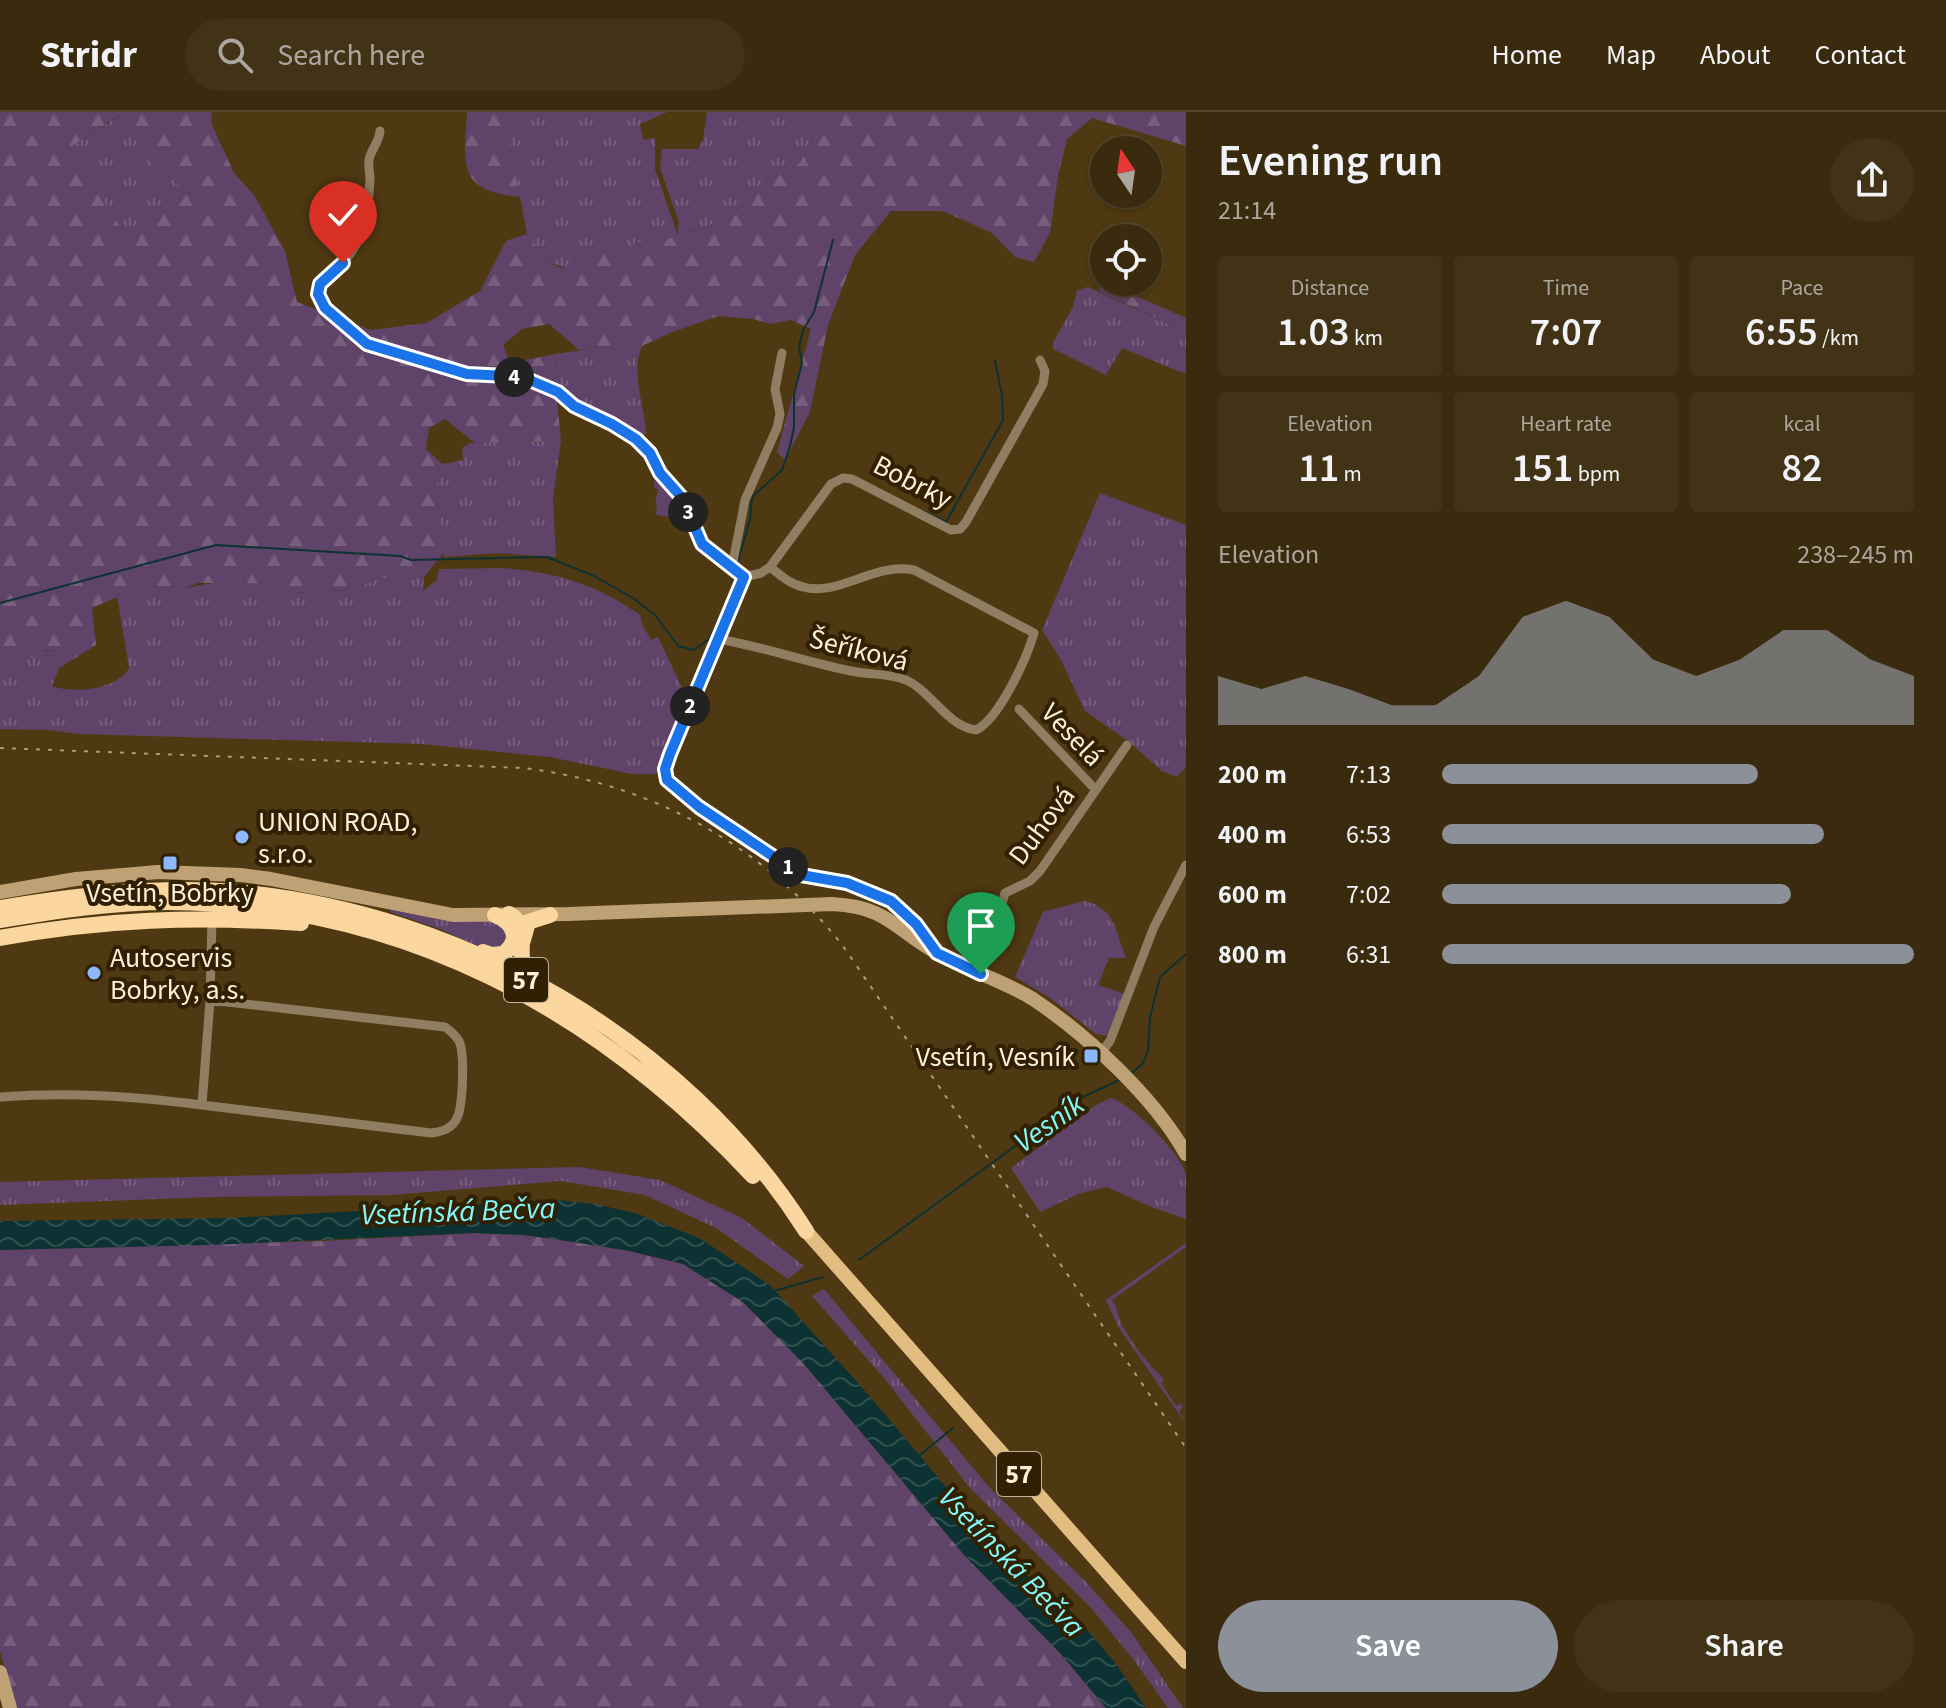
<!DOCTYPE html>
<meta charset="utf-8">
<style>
:root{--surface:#3b2b0e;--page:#423317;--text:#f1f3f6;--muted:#aca79e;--line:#54472e;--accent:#8c9099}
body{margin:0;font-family:"Source Sans 3",sans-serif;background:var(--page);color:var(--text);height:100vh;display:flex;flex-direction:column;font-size:30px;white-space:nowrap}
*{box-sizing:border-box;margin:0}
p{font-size:26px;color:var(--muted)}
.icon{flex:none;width:44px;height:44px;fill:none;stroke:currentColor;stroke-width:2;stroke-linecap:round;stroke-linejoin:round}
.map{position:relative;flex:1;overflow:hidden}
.side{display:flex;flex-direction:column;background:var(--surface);width:760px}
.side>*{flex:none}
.needle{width:52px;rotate:347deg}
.buttons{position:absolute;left:1090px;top:24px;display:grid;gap:16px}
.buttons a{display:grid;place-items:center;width:72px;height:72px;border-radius:50%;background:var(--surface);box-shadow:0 2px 6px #0004,0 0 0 2px var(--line);font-size:40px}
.pin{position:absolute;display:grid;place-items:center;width:68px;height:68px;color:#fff;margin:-82px -34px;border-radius:50% 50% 50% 0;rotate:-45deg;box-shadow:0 0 8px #0007}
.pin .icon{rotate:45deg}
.km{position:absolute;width:40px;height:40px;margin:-20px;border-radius:50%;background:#222;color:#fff;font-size:22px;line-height:40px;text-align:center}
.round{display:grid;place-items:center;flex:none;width:84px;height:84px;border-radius:42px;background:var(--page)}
.headline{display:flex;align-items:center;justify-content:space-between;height:136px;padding:0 32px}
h1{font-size:44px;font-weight:600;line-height:60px}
.stats{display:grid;grid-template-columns:repeat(3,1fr);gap:12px;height:136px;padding:8px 32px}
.stats div{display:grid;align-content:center;border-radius:8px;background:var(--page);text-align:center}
.stats b{font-size:40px;font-weight:600}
.stats small{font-size:22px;font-weight:400}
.stats p{font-size:22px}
.chart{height:224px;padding:16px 32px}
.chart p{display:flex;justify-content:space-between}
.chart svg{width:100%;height:144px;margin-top:8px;fill:var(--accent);opacity:.7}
.action{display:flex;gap:16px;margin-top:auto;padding:16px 32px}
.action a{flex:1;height:92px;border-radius:48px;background:var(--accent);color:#fff;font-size:32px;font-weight:600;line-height:92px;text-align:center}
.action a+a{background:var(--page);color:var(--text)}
ul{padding:0 32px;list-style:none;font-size:26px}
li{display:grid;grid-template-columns:128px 96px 1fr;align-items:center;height:60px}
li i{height:20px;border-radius:10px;background:var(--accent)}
header{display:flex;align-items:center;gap:48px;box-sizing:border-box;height:112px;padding:0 40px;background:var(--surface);border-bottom:2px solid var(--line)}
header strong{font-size:38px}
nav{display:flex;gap:44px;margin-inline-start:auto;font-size:28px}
.search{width:560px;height:72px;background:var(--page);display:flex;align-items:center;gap:20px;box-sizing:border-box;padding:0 28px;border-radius:44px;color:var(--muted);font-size:30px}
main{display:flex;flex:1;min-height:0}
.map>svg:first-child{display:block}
.grass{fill:url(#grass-tufts)}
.forest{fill:url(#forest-firs);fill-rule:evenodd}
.green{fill:#5f4368}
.water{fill:url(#water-waves)}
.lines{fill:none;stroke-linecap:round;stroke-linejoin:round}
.stream{stroke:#0d3233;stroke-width:2}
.street{stroke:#907e62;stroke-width:9}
.secondary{stroke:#bea174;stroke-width:14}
.primary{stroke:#e2bc81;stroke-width:14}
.highway{stroke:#fbd79f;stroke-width:16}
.rail{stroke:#ad9c7e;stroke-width:2;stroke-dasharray:4 8;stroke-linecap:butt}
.route-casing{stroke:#fff;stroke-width:16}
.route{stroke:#1a73e8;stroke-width:10}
.poi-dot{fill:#8cb9fc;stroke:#312002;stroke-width:3}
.labels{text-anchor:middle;stroke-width:8;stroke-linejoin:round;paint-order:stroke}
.shield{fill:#312002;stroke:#c0b29a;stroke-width:2}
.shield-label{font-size:26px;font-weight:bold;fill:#fdf0db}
.street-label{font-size:28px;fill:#fdf0db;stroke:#312002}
.poi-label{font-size:28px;fill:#fdf0db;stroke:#312002;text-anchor:start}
.water-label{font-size:30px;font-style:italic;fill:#83f8fb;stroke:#312002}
</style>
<header>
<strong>Stridr</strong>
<div class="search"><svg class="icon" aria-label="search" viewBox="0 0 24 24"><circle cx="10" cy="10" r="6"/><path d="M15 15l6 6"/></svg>Search here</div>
<nav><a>Home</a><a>Map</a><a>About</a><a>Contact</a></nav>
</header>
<main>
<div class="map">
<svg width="1186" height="1596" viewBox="0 0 1186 1596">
<defs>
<pattern id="grass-tufts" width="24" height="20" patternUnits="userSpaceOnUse" patternTransform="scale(2)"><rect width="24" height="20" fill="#5f4368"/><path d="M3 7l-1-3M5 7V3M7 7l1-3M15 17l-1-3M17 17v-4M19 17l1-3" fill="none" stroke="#775e7d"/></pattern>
<pattern id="forest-firs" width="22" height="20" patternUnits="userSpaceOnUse" patternTransform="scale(2)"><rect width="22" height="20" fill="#5f4368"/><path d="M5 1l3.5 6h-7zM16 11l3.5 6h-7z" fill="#775e7d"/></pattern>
<pattern id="water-waves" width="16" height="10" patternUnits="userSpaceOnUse" patternTransform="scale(2)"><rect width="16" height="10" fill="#0d3233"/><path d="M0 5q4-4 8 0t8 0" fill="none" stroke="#315050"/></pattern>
</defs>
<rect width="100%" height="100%" fill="#4f3912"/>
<!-- grass -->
<path class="grass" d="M 504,0 L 667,0 L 640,12 L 643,28 L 655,26 L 655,57 L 678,124 L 652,131 L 640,130 L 564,155 L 549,151 L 527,122 Z
M 707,0 L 812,0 L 812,28 L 801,49 L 790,60 L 773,65 L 730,106 L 683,122 L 660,56 L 662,37 L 698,37 L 703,28 Z
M 120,3 L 154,53 L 189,81 L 130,129 L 68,37 Z
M 1088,175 L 1186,220 L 1186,262 L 1122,236 L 1106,263 L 1053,237 L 1053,231 L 1073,195 L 1077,178 Z
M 632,230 L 642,234 C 630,263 645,293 646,322 L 641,324 L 575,290 L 555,268 L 556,242 Z
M 561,329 L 553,387 L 556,445 L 499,441 L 444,445 L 436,360 L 442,352 L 463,348 L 462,336 L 470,331 Z
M 1100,381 L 1186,413 L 1186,655 L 1177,665 L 1162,659 L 1128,629 L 1085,599 L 1061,548 L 1042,518 Z
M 502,456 C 556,460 596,472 640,503 L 642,512 L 651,528 L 658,525 L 686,584 L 661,658 L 655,662 L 632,662 L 550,645 L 422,632 L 79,622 L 48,618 L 0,617 L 0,559 C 17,550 36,537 56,539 L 59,556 L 52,574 C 73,582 117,578 129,556 L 117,483 L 143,474 L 185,476 L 213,471 L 230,474 L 248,471 L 267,472 L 293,481 L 346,478 L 384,465 L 393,469 L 424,465 L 423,479 L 437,468 L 439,457 Z
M 1084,789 C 1116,796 1115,819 1126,846 L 1109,846 L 1098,873 L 1125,882 L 1107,924 L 1096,922 L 1050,886 L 1015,865 L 1043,800 Z
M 391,797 L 497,808 L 505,811 L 507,834 L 485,838 L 440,817 L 390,800 Z
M 1110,986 C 1131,991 1179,1039 1186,1062 C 1186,1075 1186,1093 1186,1107 L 1149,1094 L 1107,1075 L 1081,1081 L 1040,1100 L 1011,1056 L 1093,995 Z
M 579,1055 L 660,1068 L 742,1106 L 804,1154 L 788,1167 L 716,1116 L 645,1083 L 561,1069 L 391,1083 L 213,1085 L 0,1093 L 0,1070 Z
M 1186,1131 L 1186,1135 L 1112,1188 C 1118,1197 1118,1205 1122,1213 C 1132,1232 1148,1252 1164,1267 L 1161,1271 L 1176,1294 L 1181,1292 L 1183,1295 L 1179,1299 L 1186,1312 L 1119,1216 L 1106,1188 Z
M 824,1177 L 989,1375 L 1085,1469 L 1131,1520 L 1183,1596 L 1168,1596 L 1133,1547 L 1092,1497 L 970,1376 L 884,1266 L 812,1184 Z"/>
<!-- forest -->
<path class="forest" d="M 0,0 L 211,0 L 212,13 L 234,61 L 254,83 L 285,139 L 297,190 L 371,218 L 427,211 L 480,179 L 506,129 L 527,122 L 549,151 L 560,156 L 640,130 L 652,131 L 678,124 L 678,110 L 684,122 L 730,106 L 773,65 L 790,60 L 801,49 L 812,28 L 812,0 L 1186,0 L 1186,34 L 1092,6 L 1067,27 L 1058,64 L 1050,121 L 1034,150 L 1015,145 L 992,121 L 943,99 L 891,99 L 855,143 L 828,213 L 810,300 L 785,348 L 777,340 L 811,217 L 791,208 L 771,212 L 753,207 L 719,204 L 672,220 L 642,234 L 632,230 L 579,238 L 549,212 L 522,217 L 503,233 L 510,251 L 556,242 L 555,268 L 561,329 L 475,331 L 445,307 L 429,316 L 426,337 L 442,352 L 436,360 L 444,440 L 424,465 L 393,469 L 383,465 L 346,478 L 293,481 L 267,472 L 248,471 L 230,474 L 213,471 L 198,471 L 185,476 L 143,474 L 92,496 L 96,533 L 59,556 L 56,539 L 47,538 L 0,559 ZM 119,3 L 154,53 L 189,81 L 130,129 L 68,37 Z
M 467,0 L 504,0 L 520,85 C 457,79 464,54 467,0 Z
M 1102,169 L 1186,206 L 1186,220 L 1099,179 Z
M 474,1121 L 524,1123 L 567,1129 L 630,1139 L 683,1152 L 743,1190 L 804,1252 L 965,1444 L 1061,1542 L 1106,1596 L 16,1596 L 0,1539 L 0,1138 L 323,1129 Z"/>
<!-- green -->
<path class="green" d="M 655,362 L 678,385 L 684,395 L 681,407 L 656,403 L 657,394 L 655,393 L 658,377 L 654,376 Z"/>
<!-- water -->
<path class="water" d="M 555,1088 L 596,1092 L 638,1102 L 701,1127 L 770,1173 L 866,1280 L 1012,1453 L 1054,1482 L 1074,1502 L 1117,1553 L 1146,1596 L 1106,1596 L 1061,1542 L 965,1444 L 804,1252 L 743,1190 L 683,1152 L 630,1139 L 567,1129 L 524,1123 L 474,1121 L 210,1133 L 0,1138 L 0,1109 L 230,1106 Z"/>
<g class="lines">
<!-- stream -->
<path class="stream" d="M 923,399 L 946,410 L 1003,308 L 1002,283 L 995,249
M 738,449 L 750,408 L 752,385 L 782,358 L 790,334 L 794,315 L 794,282 L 802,251 L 799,235 L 803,218 L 814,200 L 833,128
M 0,491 L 216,433 L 400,444 L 411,448 L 547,445 L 594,464 L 633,486 L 655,503 L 678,534 L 694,538 L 709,527 L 734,477
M 1131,962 L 1143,951 L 1148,939 L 1150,905 L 1160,865 L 1186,842
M 859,1148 L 1081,986 L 1119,968
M 774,1179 L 823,1165
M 920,1343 L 953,1316"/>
<!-- street -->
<path class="street" d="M 380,19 C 379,31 371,37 369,48 C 368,54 370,61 370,67 C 367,117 361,140 320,172 L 318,182 L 325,196 L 367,232 L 467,262 L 508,264 L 532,269 L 558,280 L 574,294 L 612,312 L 636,327 L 650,341 L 660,361 L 683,387 L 702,432 L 744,465
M 732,455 L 745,388 L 777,316 L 780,302 L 775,277 L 782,241
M 718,527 C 764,535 806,550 851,559 C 869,563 889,561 906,568 C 931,579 947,614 976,618 C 999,607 1027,546 1034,521 L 914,458 C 874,450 839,485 803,475 C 790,472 780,463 770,455
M 1019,597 L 1095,677
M 933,835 L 916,812 L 891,789 L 847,771 L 801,763 L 680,681 L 667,668 L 665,657 L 744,465 L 761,461 L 770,455 L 831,372 L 843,366 L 852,367 L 951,418 L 960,417 L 966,410 L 1043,272 L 1045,259 L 1040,248
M 981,862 L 1005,781 L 1030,769 L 1040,759 L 1127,633
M 1101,941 L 1110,929 L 1154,815 L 1186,753
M 0,985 C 72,980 131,984 202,993 L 210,888 L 212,807
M 202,993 L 431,1021 C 442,1020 452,1017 457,1006 C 463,994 465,941 459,929 C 455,923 451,919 445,915 L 210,888"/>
<!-- secondary -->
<path class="secondary" d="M 0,780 L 76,767 L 158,760 L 241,763 L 271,767 L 453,803 L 568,802 L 832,792 C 890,795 894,818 939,842 C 969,859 1004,869 1033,887 C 1087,923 1154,985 1186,1042
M 0,1560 L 10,1596"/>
<!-- primary -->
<path class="primary" d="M 806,1119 L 1186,1550"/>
<!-- highway -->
<path class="highway" d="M 0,796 C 78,783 156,774 236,780 C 462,800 684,927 806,1119
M 509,802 C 530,814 518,833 523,852 L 538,866
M 0,808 C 56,799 112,790 168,790 C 401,791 596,896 753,1064
M 0,826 C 104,807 196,804 301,811
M 523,828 L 528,810 L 550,803
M 483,840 L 491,843 L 503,842 C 522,828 514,811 495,803"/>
<!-- rail -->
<path class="rail" d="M 0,636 L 524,656 C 652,672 763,733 843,834 L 1186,1336"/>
</g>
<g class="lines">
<!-- route casing -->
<g class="route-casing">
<path id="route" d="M 343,151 L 320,172 L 318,182 L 325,196 L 367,232 L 467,262 L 508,264 L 532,269 L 558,280 L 574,294 L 612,312 L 636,327 L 650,341 L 660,361 L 683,387 L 702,432 L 744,465 L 670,642 L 665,657 L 667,668 L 699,695 L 801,763 L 847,771 L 891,789 L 916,812 L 937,841 L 981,862"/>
</g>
<!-- route -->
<use href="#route" class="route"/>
</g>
<!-- markers -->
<g class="poi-dot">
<circle cx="242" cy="725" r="8"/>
<rect x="162" y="743" width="16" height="16" rx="4"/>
<circle cx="94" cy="861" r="8"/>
<rect x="1083" y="936" width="16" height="16" rx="4"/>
</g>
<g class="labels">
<!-- shield labels -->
<g class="shield">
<rect x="504" y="846" width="44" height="44" rx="6"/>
<rect x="997" y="1340" width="44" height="44" rx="6"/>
</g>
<g class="shield-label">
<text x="526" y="877">57</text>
<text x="1019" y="1371">57</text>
</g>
<!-- street labels -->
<g class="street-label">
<text transform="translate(913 369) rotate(27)" y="10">Bobrky</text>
<text transform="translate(859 537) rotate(14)" y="10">Šeříková</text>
<text transform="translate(1073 622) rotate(46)" y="10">Veselá</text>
<text transform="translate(1041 713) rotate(-53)" y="10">Duhová</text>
</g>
<!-- poi labels -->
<g class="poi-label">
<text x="258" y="719">UNION ROAD,<tspan x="258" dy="32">s.r.o.</tspan></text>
<text x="170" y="790" text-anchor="middle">Vsetín, Bobrky</text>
<text x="110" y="855">Autoservis<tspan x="110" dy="32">Bobrky, a.s.</tspan></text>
<text x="1075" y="954" text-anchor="end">Vsetín, Vesník</text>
</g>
<!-- water labels -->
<g class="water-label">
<text transform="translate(1049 1011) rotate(-35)" y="10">Vesník</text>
<text transform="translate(458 1099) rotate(-2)" y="10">Vsetínská Bečva</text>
<text transform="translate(1012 1450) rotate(46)" y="10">Vsetínská Bečva</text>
</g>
</g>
</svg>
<div class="buttons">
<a><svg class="needle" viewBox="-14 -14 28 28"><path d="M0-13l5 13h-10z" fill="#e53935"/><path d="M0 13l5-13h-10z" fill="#aca79e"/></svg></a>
<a><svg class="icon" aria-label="locate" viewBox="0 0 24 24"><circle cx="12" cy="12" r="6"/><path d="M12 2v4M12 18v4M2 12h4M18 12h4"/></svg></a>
</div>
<div class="pin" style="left:981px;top:862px;background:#1e9e55"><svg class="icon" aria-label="arrive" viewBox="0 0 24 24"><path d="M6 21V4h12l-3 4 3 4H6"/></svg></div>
<div class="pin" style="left:343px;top:151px;background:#d93025"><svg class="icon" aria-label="check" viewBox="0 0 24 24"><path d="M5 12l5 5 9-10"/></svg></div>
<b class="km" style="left:788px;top:755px">1</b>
<b class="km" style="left:690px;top:594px">2</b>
<b class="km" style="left:688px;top:400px">3</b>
<b class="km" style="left:514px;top:265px">4</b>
</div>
<section class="side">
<div class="headline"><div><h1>Evening run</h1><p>21:14</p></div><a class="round"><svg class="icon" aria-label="share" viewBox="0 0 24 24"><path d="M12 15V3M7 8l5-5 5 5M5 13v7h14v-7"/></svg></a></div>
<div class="stats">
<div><p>Distance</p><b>1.03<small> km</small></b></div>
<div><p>Time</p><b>7:07</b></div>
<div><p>Pace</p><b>6:55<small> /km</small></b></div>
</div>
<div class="stats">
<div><p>Elevation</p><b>11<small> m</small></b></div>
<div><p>Heart rate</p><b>151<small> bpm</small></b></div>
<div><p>kcal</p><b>82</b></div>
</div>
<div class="chart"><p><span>Elevation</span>238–245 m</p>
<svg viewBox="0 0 160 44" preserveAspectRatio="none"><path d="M0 44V29L10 33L20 29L30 33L40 38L50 38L60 29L70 11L80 6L90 11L100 24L110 29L120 24L130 15L140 15L150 24L160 29V44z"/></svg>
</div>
<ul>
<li><b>200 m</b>7:13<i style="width:67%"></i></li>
<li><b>400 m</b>6:53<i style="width:81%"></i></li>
<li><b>600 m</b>7:02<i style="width:74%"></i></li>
<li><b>800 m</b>6:31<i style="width:100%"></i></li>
</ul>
<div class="action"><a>Save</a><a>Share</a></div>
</section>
</main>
